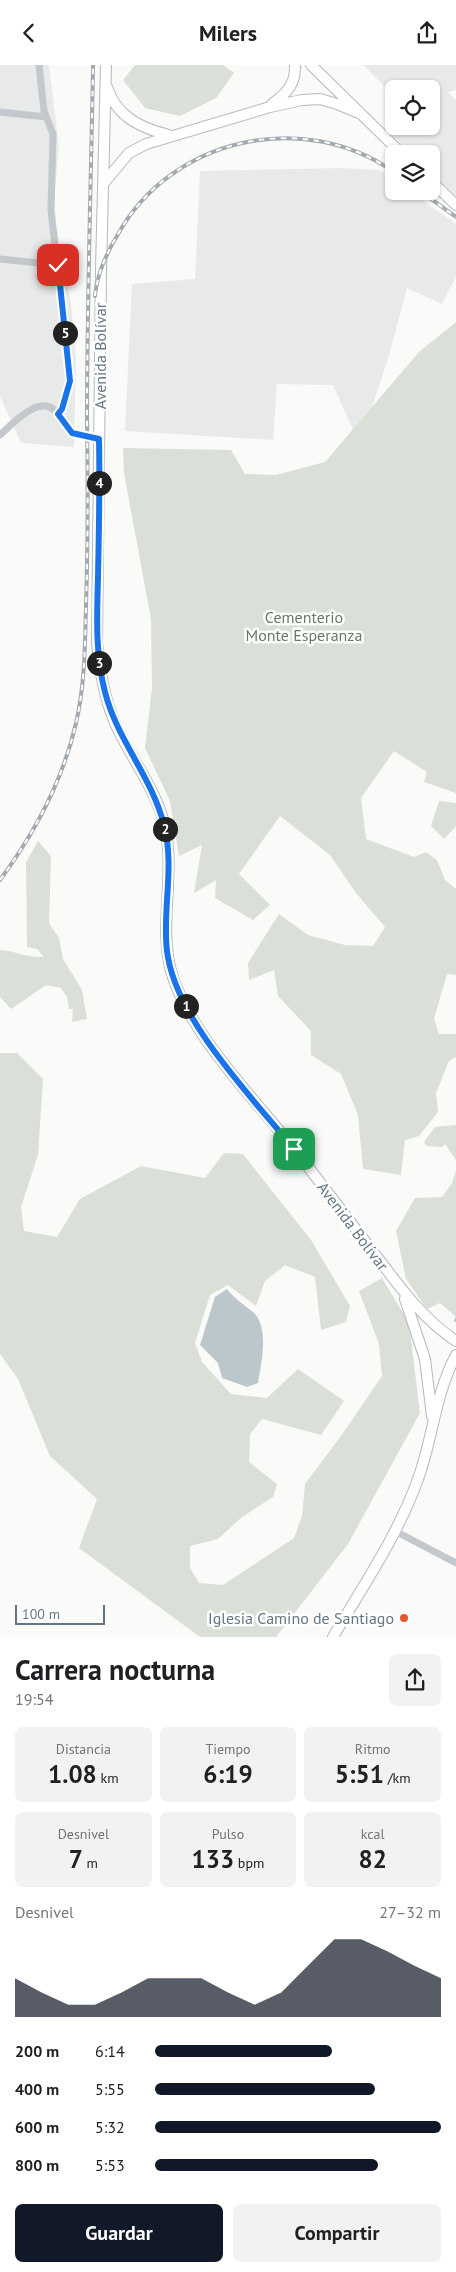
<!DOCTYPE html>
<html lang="es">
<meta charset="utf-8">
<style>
:root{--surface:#fff;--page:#f2f2f2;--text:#202124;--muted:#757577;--accent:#111827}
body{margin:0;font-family:"PT Sans",sans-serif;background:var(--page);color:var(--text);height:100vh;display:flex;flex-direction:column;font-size:19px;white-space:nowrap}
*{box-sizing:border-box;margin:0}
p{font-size:16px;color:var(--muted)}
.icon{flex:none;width:28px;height:28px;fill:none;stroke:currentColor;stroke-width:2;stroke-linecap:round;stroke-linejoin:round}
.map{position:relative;height:1572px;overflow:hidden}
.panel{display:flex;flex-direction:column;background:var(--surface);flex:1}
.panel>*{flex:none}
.tools{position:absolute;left:385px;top:15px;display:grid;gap:10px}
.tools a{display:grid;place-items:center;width:55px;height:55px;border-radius:8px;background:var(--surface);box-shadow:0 1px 4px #0004;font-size:25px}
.scale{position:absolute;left:15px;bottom:12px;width:90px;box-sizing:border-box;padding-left:5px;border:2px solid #657683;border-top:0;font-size:14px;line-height:18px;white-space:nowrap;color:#657683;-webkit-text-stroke:4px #fff;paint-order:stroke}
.pin{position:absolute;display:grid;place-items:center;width:42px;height:42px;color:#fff;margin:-21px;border-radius:10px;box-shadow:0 2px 8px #0006}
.km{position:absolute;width:25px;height:25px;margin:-12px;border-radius:50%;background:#222;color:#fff;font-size:14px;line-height:25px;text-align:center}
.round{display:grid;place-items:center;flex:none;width:52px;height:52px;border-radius:8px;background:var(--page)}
.head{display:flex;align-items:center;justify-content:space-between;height:85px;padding:0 15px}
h1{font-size:28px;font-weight:700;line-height:38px}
.stats{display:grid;grid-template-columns:repeat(3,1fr);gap:8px;height:85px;padding:5px 15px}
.stats div{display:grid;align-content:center;border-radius:8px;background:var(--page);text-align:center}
.stats b{font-size:25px;font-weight:700}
.stats small{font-size:14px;font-weight:400}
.stats p{font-size:14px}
.chart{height:140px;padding:10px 15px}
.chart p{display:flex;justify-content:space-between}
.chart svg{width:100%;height:90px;margin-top:5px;fill:var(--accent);opacity:.7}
.action{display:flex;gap:10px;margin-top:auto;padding:10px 15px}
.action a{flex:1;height:58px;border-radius:8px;background:var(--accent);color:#fff;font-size:20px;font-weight:700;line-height:58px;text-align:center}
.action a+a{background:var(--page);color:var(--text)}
ul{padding:0 15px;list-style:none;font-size:16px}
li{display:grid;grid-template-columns:80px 60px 1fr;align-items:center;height:38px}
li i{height:12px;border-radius:6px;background:var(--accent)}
header{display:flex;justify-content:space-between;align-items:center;height:65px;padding:0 15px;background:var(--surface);font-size:22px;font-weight:700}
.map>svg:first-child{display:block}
.built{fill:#e8e9e9}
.green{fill:#dadfd7}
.water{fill:#bbc7cb}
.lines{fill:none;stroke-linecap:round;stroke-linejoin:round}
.stream{stroke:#bbc7cb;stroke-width:2}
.secondary-casing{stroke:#b3babf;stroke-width:12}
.minor{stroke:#c3c8cc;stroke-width:7}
.secondary{stroke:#fff;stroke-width:10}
.rail-casing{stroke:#a2aab0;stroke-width:4}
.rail{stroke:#fff;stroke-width:2;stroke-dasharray:5.5;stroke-linecap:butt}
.route-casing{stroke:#fff;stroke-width:10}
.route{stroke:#1a73e8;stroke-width:6}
.poi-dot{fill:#e4572e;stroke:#fff;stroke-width:2}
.labels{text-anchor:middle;stroke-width:5;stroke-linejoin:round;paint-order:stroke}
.street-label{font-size:16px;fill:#657683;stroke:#fff}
.park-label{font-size:16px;fill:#687a64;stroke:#fff}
.poi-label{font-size:16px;fill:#657683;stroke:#fff;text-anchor:end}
</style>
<header><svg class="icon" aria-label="back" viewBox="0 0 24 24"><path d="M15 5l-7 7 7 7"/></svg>Milers<svg class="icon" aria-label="share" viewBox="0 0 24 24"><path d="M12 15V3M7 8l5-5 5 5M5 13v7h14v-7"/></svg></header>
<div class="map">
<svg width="456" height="1572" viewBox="0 0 456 1572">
<rect width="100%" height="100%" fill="#fafaf8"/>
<!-- built -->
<path class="built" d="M 0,0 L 49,0 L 59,82 L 53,145 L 71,239 L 76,292 L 74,382 L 21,378 L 0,331 Z
M 363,0 L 456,0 L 456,25 L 448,27 L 456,35 L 456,132 L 431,108 L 431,89 L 411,89 L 385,63 L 394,54 L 394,61 L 431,61 L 431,24 L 394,24 L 394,31 Z
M 342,103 L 379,105 L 394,115 L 394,126 L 409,126 L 456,159 L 456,212 L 442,239 L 407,223 L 388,294 L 372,342 L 353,365 L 333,320 L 277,319 L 273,375 L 125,366 L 132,219 L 195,214 L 200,106 Z"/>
<!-- green -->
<path class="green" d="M 135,0 L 223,0 L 234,8 L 216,33 L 180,51 L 145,43 L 123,15 Z
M 456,257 L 456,728 L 424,717 L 427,707 L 394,686 L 361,733 L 366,774 L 414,792 L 426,787 L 437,795 L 445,815 L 456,824 L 456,910 L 447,909 L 434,954 L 439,969 L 456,969 L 456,992 L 449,996 L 436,1028 L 438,1047 L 419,1071 L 405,1075 L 401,1110 L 363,1104 L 358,1050 L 341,1009 L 311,990 L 311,966 L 278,931 L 274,905 L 249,915 L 248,898 L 279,849 L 308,870 L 345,880 L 373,881 L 385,862 L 356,828 L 330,790 L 280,751 L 239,809 L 270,840 L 253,855 L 215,833 L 216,815 L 194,828 L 202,780 L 179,791 L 170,736 L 145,683 L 152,623 L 151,554 L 124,408 L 123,383 L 231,385 L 245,409 L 276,410 L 325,397 L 419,287 Z
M 439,736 L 456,738 L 456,761 L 444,774 L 431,761 Z
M 38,776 L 51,791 L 49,858 L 59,873 L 63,894 L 82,925 L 87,954 L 72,957 L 73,944 L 69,944 L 67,932 L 61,923 L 46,920 L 11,944 L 0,932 L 0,885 C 17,886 26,893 44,892 L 37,884 L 27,882 L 26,797 Z
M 0,988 L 17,988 L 43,1014 L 38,1090 L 21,1142 L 24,1166 L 57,1172 L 80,1134 L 141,1101 L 205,1113 L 224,1088 L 243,1089 L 311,1175 L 350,1241 L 346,1257 L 321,1265 L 315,1212 L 285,1200 L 265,1216 L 256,1241 L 228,1220 L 210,1230 L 195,1278 L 202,1297 L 231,1329 L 267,1333 L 298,1304 L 344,1336 L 321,1370 L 262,1354 L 250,1369 L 249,1397 L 277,1419 L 273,1432 L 242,1452 L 218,1474 L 190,1481 L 190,1503 L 199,1518 L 223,1520 L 294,1473 L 302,1451 L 305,1419 L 346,1364 L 382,1311 L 379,1279 L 359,1226 L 382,1213 L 409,1258 L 420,1348 L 348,1479 L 276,1572 L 200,1572 L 79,1483 L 97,1434 L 50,1391 L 18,1314 L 0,1289 Z
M 456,1060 L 456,1095 L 445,1079 L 442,1082 L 427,1081 L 424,1077 L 435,1062 Z
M 456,1105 L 456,1252 L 440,1238 L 427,1244 L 406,1214 L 396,1166 L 415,1133 L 442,1132 L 452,1118 Z"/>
<!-- water -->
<path class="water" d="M 227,1224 C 235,1234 243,1239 253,1247 C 270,1262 261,1299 258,1318 L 247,1322 L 222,1313 L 218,1298 L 200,1280 L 215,1232 Z"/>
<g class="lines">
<!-- stream -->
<path class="stream" d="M 455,1256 L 456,1253"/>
<!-- secondary casing -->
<g class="secondary-casing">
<path id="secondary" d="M 106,0 L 101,205 L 97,578 C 100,606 104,632 115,658 C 128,688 149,714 160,745 C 180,798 157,854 171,906 C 189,970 258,1037 299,1090 C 323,1121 347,1153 371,1184 C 397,1218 420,1252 456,1276
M 311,0 L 402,89
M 107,22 C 116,51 140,63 169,70
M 272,39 C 286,29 296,19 295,0
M 431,116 L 456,140
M 103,119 L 129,88 L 146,79 L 270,42 L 302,35 L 320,34 L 337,39 L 361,49
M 405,1234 L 425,1294 L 432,1351
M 333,1572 C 363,1521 398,1470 418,1414 C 433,1373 435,1329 456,1290"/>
</g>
<!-- minor -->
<path class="minor" d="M 39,0 L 44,46 L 53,69 L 51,145 L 70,316 L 68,328 L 58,349
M 0,47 L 46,52
M 0,194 L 58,200
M 0,370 C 13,358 42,326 58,349 C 62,355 65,365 72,368 C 80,371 91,371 99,374
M 395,1466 L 456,1498"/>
<!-- secondary -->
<use href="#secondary" class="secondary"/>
<!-- rail casing -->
<g class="rail-casing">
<path id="rail" d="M 420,126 L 456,152
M 95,231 C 97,210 106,189 117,171 C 170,73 303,43 394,107
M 0,815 C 34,769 63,715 76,658 C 85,620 85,579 86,541 C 88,479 88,418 87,356 C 87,238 91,119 93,0"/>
</g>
<!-- rail -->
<use href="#rail" class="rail"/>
</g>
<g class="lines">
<!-- route casing -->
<g class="route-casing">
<path id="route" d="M 58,200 L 70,316 L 62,344 L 58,349 L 72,368 L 99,374 C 100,420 99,466 98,512 C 97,551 95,589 105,627 C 117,675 152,712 164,760 C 175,803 162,844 167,886 C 175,954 252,1032 294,1084"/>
</g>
<!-- route -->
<use href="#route" class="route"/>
</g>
<!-- markers -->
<circle class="poi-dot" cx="404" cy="1553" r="5"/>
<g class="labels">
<!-- street labels -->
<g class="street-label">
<text transform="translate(100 291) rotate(-90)" y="6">Avenida Bolívar</text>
<text transform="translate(353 1161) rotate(53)" y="6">Avenida Bolívar</text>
</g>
<!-- park labels -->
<g class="park-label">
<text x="304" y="558">Cementerio<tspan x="304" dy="18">Monte Esperanza</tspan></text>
</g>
<!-- poi labels -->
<g class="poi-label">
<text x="394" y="1559">Iglesia Camino de Santiago</text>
</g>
</g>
</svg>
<div class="tools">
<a><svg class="icon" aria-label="locate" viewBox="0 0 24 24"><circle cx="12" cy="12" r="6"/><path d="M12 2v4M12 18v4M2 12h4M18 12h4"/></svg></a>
<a><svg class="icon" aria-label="layers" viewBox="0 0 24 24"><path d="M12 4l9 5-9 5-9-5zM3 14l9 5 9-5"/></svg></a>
</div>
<div class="scale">100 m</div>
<div class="pin" style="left:294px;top:1084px;background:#1e9e55"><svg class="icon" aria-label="arrive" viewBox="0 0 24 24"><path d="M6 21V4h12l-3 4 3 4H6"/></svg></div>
<div class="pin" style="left:58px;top:200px;background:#d93025"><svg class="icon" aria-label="check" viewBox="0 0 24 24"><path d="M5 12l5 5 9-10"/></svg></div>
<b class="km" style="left:186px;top:941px">1</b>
<b class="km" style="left:165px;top:764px">2</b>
<b class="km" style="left:99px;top:598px">3</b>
<b class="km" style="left:99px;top:418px">4</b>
<b class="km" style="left:65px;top:268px">5</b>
</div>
<section class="panel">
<div class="head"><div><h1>Carrera nocturna</h1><p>19:54</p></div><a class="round"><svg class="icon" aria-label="share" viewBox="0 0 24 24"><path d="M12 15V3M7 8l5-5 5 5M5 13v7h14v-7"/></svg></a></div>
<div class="stats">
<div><p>Distancia</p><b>1.08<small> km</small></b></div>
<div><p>Tiempo</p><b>6:19</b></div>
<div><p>Ritmo</p><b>5:51<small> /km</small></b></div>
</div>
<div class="stats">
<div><p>Desnivel</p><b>7<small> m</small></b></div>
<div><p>Pulso</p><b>133<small> bpm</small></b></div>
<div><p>kcal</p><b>82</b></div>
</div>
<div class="chart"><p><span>Desnivel</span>27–32 m</p>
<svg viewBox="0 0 160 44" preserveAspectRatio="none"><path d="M0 44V25L10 32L20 38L30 38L40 32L50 25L60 25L70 25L80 32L90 38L100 32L110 19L120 6L130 6L140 12L150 19L160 25V44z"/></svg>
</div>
<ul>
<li><b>200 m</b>6:14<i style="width:62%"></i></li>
<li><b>400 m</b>5:55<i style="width:77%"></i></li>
<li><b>600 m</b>5:32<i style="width:100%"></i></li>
<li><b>800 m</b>5:53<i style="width:78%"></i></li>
</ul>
<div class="action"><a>Guardar</a><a>Compartir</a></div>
</section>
